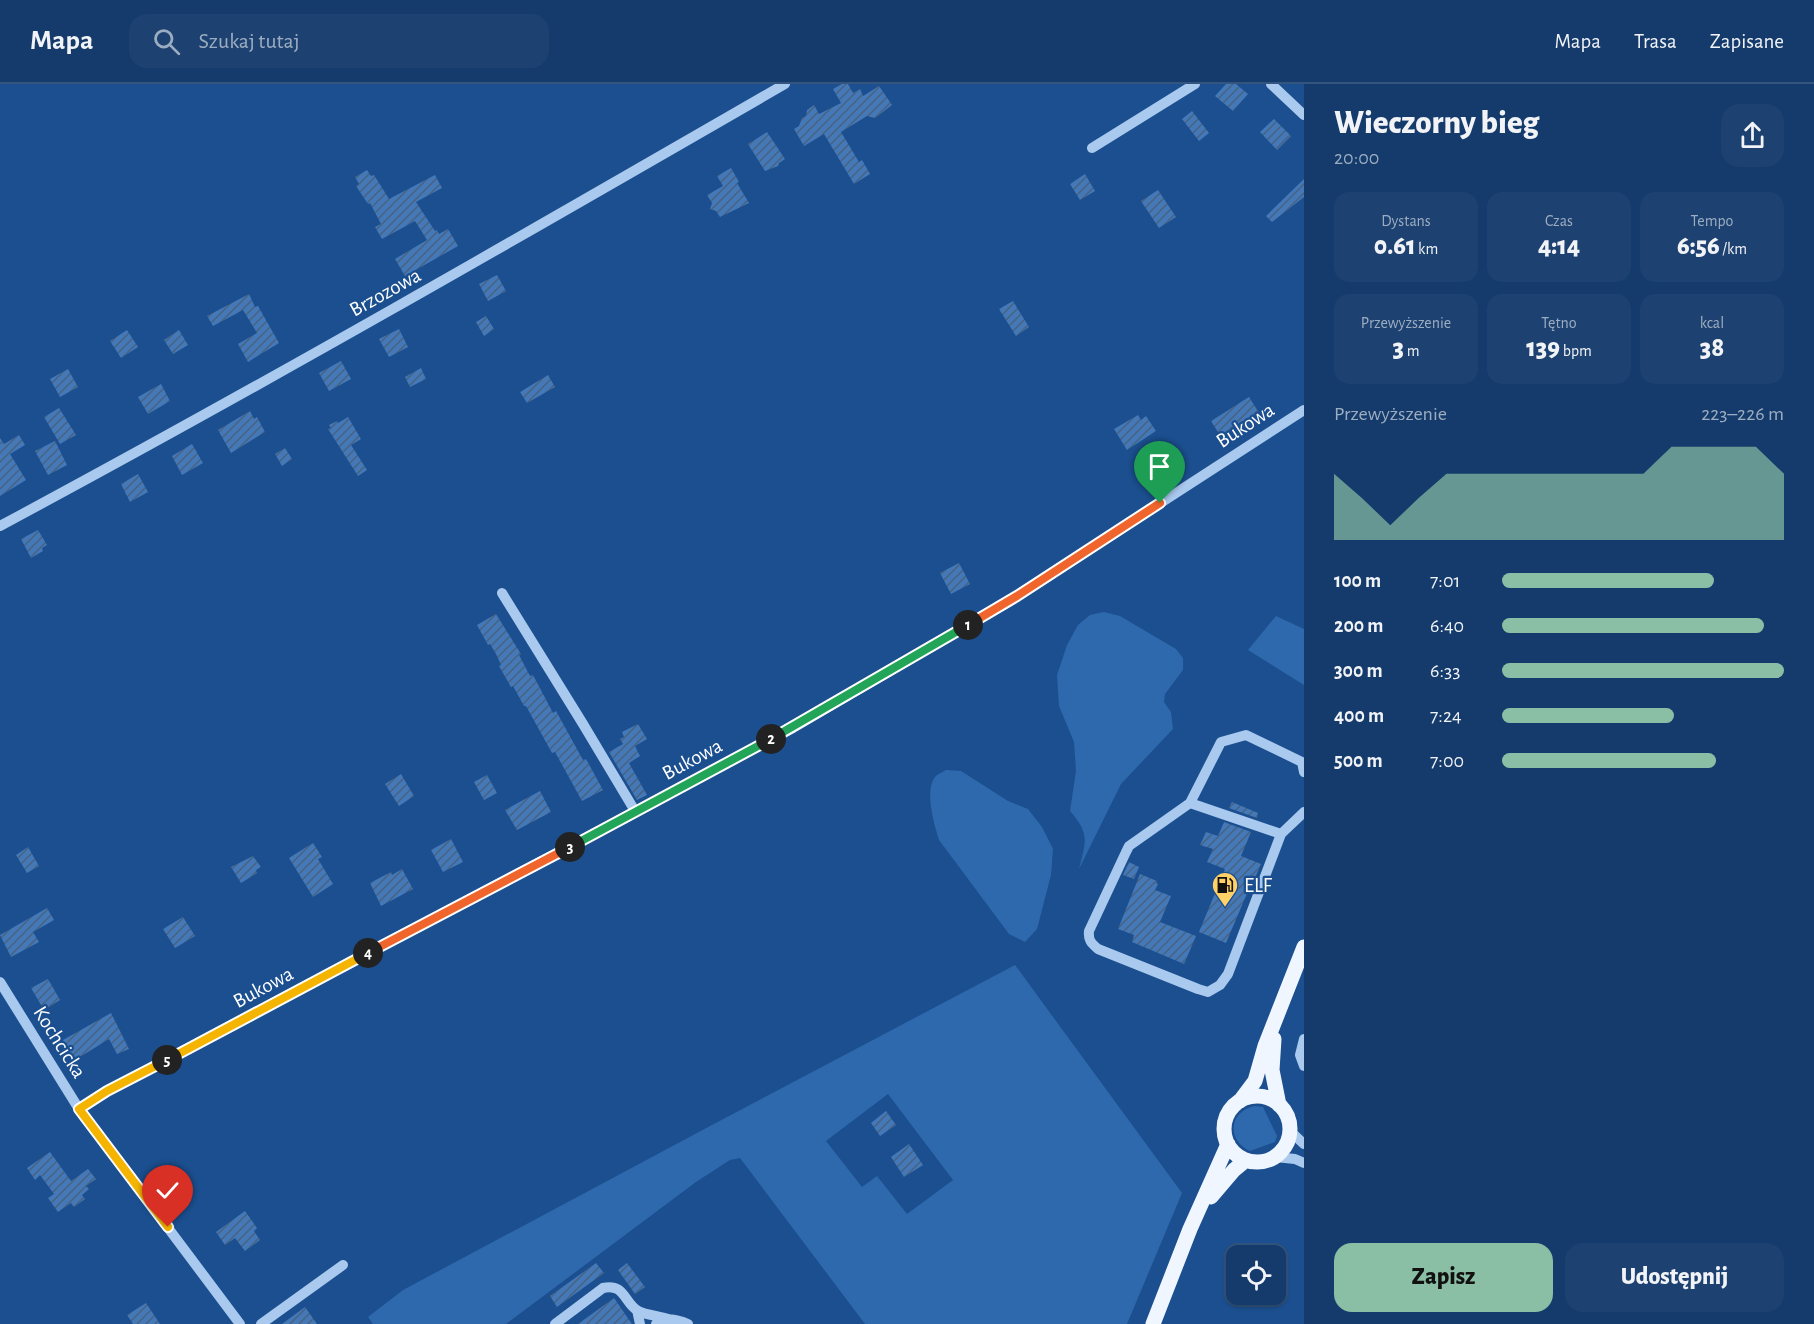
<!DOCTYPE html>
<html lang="pl">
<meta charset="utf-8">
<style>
:root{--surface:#143b6b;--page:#1d4271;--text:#f1f3f6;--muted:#9dadc1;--line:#33557e;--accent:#8abfa5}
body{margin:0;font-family:"Alegreya Sans",sans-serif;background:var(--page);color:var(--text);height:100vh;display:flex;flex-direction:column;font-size:22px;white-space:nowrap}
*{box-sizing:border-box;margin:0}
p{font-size:20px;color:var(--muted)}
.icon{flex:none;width:33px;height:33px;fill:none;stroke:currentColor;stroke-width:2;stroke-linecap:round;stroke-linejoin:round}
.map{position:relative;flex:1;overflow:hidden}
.drawer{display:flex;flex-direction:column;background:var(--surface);width:510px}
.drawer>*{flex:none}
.tools{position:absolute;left:1226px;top:1161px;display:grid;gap:12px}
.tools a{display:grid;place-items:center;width:60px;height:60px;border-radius:12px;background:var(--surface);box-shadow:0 2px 4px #0004,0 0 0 2px var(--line);font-size:30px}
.pin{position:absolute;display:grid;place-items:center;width:51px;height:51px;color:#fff;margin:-62px -26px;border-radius:50% 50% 50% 0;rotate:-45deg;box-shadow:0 0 6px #0007}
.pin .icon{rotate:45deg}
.km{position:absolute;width:30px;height:30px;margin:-15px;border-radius:50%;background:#222;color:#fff;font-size:16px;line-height:30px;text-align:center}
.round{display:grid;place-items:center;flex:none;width:63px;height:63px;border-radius:18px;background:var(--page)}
.headline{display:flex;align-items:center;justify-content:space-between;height:102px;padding:0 30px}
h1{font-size:33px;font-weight:800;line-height:45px}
.stats{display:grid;grid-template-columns:repeat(3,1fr);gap:9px;height:102px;padding:6px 30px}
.stats div{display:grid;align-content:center;border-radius:15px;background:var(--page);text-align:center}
.stats b{font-size:26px;font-weight:800}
.stats small{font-size:16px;font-weight:400}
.stats p{font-size:16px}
.chart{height:168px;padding:12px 30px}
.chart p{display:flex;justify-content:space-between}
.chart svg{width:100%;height:108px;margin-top:6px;fill:var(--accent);opacity:.7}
.cta{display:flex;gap:12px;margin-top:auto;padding:12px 30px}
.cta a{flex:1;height:69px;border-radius:18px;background:var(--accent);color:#111;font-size:24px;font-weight:800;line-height:69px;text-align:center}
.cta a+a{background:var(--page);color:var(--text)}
ul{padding:0 30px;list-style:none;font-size:20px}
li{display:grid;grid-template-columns:96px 72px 1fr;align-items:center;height:45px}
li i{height:15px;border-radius:8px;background:var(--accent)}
header{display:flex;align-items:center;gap:36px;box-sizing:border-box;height:84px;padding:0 30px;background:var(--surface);border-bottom:2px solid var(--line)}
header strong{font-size:28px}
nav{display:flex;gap:33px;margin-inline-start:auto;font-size:21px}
.search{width:420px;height:54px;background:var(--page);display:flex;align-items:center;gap:15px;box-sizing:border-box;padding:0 21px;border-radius:18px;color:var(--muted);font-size:22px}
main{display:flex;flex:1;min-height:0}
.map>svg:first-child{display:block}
.green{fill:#2e69ad;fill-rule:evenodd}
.building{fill:url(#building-hatch)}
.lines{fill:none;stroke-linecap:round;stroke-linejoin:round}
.minor{stroke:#a9c9ee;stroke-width:10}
.major{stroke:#f0f6ff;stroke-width:15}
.split-1-casing{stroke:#fff;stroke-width:12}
.split-2-casing{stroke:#fff;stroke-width:12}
.split-3-casing{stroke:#fff;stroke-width:12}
.split-4-casing{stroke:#fff;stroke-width:12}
.split-5-casing{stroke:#fff;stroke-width:12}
.split-6-casing{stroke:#fff;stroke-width:12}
.split-1{stroke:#f0652b;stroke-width:8}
.split-2{stroke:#22a559;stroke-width:8}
.split-3{stroke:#22a559;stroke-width:8}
.split-4{stroke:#f0652b;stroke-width:8}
.split-5{stroke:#f5b400;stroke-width:8}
.split-6{stroke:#f5b400;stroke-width:8}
.labels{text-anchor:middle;stroke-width:4.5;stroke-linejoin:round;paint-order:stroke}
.street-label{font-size:21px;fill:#fff;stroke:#1b4f8f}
.poi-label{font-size:21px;fill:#fff;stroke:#1b4f8f;text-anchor:start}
</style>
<header>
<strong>Mapa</strong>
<div class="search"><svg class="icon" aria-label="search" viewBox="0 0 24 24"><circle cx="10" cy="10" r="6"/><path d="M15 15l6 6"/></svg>Szukaj tutaj</div>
<nav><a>Mapa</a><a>Trasa</a><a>Zapisane</a></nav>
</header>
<main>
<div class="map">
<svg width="1304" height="1240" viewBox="0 0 1304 1240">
<defs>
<pattern id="building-hatch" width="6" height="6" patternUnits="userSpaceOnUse" patternTransform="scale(1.5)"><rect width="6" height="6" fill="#4478b7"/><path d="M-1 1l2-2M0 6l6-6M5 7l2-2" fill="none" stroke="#486282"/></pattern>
</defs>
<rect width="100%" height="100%" fill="#1b4f8f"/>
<!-- green -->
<path class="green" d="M 1104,528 L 1120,532 L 1176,565 L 1183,574 L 1183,586 L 1165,610 L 1164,618 L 1171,628 L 1173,645 L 1121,700 L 1079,785 C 1086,757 1090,750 1070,727 L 1076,687 L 1074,658 L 1059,622 L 1057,591 L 1067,561 L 1078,541 L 1090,531 Z
M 1276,532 L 1304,545 L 1304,601 L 1248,566 Z
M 946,686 L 961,687 L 1008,717 L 1028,725 L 1042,743 L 1053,765 L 1051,791 L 1037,845 L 1025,858 L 1009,850 L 939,756 C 934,740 923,703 937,691 C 938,690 945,687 946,686 Z
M 1015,881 L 1182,1109 L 1127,1240 L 865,1240 L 740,1074 L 730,1076 L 696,1098 L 506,1240 L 373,1240 L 368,1233 L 403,1206 L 710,1042 ZM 888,1010 L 953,1096 L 907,1130 L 877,1092 L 862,1103 L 826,1057 Z
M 1255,1022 L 1263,1023 L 1277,1052 L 1275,1058 L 1250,1067 C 1226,1056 1229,1027 1255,1022 Z"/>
<!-- building -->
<path class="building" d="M 842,0 L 848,0 L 853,9 L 860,5 L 863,12 L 879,2 L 892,21 L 875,34 L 867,32 L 841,48 L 859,78 L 862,76 L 870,90 L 854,100 L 824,50 L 804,62 L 794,45 L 799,42 L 802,34 L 806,32 L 807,26 L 814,21 L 819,30 L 841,19 L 833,5 Z
M 1226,0 L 1236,0 L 1248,10 L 1233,27 L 1215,12 Z
M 1192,27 L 1209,49 L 1199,57 L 1182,35 Z
M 1274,35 L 1291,52 L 1277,66 L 1260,48 Z
M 767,48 L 785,75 L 779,79 L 778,82 L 765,87 L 748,60 Z
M 731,84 L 739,98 L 737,99 L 749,119 L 720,133 L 716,127 L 710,125 L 712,119 L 707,111 L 723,102 L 717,92 Z
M 367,86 L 371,92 L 374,91 L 389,115 L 435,91 L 442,104 L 416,118 L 435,147 L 437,146 L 439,150 L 448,145 L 458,162 L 405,192 L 395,175 L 427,156 L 415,137 L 382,155 L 375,143 L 381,140 L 370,119 L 368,120 L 356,102 L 359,100 L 355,93 Z
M 1085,90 L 1095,107 L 1080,116 L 1070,100 Z
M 1304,95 L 1304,113 L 1272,138 L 1266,132 Z
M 1158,106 L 1176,133 L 1159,144 L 1141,117 Z
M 497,191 L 506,207 L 488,217 L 479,200 Z
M 249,210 L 255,223 L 258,222 L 279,259 L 248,278 L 238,260 L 257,249 L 243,226 L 213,242 L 207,232 Z
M 1013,217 L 1029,243 L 1016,252 L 999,225 Z
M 486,232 L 494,245 L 484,252 L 476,238 Z
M 399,245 L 408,263 L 389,273 L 379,255 Z
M 127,246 L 138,263 L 121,274 L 110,257 Z
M 179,246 L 188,261 L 173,270 L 164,256 Z
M 341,277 L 351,295 L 329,307 L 319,289 Z
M 421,284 L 426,295 L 410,303 L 405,293 Z
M 68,285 L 78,303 L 60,313 L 50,295 Z
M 548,291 L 555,303 L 527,319 L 520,308 Z
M 161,300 L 170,317 L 148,330 L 138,313 Z
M 1249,313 L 1261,332 L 1236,350 L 1234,349 L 1223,356 L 1211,337 Z
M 59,324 L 76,351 L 60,360 L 44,333 Z
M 250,327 L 254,335 L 257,333 L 265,348 L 231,369 L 218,346 Z
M 1138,331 L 1141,336 L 1146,332 L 1156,347 L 1127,366 L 1114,345 Z
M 348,333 L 361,355 L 351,361 L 367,386 L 358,392 L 328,345 L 331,344 L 329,341 L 337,337 L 338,339 Z
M 19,351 L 25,361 L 10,370 L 26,396 L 0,412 L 0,354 L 4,360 Z
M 55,357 L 67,381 L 48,391 L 35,367 Z
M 192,360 L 203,379 L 182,391 L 172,372 Z
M 285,364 L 292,375 L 282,382 L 275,370 Z
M 138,390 L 148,408 L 130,418 L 121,400 Z
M 38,446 L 47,461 L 42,464 L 43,467 L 31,474 L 21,455 Z
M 959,479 L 970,500 L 951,510 L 940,489 Z
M 496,530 L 521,570 L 519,571 L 530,592 L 533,591 L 553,629 L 556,627 L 583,676 L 586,675 L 603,706 L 582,717 L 555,668 L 552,669 L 526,622 L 524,622 L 513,602 L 511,603 L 499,582 L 501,581 L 496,570 L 490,560 L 488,561 L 477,541 Z
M 638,640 L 647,655 L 635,662 L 640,672 L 629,679 L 647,711 L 637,716 L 609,668 L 623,660 L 620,655 L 624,653 L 622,648 Z
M 401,690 L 414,712 L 399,722 L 385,700 Z
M 487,691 L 497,709 L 484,716 L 474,698 Z
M 540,707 L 551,728 L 517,746 L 505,726 Z
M 1232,718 L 1258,729 L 1257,734 L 1229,724 Z
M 1224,738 L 1251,748 L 1241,772 L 1261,780 L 1252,801 L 1251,800 L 1226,859 L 1199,848 L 1225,785 L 1207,778 L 1213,765 L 1200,761 L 1206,748 L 1218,752 Z
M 451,755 L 463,778 L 443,788 L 431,766 Z
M 313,759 L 322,773 L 318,775 L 333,800 L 313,813 L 289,774 Z
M 28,763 L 39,782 L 27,789 L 16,771 Z
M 253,772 L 261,783 L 256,786 L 257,789 L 241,799 L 231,783 Z
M 1129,778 L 1139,783 L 1134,795 L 1123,791 Z
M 402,785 L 413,805 L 381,822 L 370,799 L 391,788 L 392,791 Z
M 1140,790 L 1157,797 L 1156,799 L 1158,800 L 1155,806 L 1171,812 L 1160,838 L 1196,852 L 1184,880 L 1132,858 L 1134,851 L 1118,845 Z
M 47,824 L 54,836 L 33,848 L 39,858 L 11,873 L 0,851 Z
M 183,833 L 195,852 L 175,864 L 163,845 Z
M 48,895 L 60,916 L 44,926 L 31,904 Z
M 111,929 L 129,965 L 117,970 L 109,955 L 75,976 L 63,956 Z
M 886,1027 L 896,1041 L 880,1052 L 871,1039 Z
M 909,1060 L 923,1081 L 904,1093 L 891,1073 Z
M 50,1068 L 71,1097 L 88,1085 L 96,1095 L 86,1102 L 89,1105 L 82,1111 L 85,1115 L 74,1123 L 71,1119 L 58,1128 L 48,1114 L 54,1110 L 40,1091 L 35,1096 L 27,1084 Z
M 245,1127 L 257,1144 L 254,1147 L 260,1156 L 245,1167 L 235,1154 L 225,1161 L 216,1148 Z
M 596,1179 L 604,1189 L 557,1223 L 550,1212 Z
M 627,1179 L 645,1203 L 635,1210 L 618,1186 Z
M 614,1214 L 632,1240 L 578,1240 Z
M 146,1219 L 160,1240 L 133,1240 L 127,1231 Z
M 305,1223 L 317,1240 L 282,1240 Z"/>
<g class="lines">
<!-- minor -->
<path class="minor" d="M 1271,0 L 1304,31
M 1092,64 L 1195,0
M 0,442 C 265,300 525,150 785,0
M 502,509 L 583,640 L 635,727
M 1304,688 L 1302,678 L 1246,651 L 1221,658 L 1190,719 L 1129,762 L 1126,768 L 1089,847 C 1088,856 1091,859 1098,865 L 1198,905 L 1208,908 L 1220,901 L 1228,890 L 1281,750 L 1304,728
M 1190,719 L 1281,750
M 0,898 L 79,1025 L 240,1240
M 1304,955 L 1300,971 L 1304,982
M 79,1025 L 107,1007 L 793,644 L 1017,512 L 1304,326
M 1289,1046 L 1304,1060
M 1275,1073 L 1295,1075 L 1304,1079
M 637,1226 L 640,1240
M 261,1240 L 343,1181
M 555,1240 L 603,1204 C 625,1199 624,1219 638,1227 C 646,1231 659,1232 668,1235
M 656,1240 C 668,1233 676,1235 688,1240"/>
<!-- major -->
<path class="major" d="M 1274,955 L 1272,986 L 1279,1021
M1224 1045a33 33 0 1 1 66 0a33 33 0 1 1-66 0Z
M 1240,1017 L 1255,997 L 1265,962 L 1304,863
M 1211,1113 L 1234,1086 L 1246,1076
M 1153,1240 L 1190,1145 L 1228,1060"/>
</g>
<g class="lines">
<!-- split-1 casing -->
<g class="split-1-casing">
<path id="split-1" d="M 968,541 L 1017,512 L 1160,419"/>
</g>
<!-- split-2 casing -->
<g class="split-2-casing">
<path id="split-2" d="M 771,655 L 968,541"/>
</g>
<!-- split-3 casing -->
<g class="split-3-casing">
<path id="split-3" d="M 570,763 L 771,655"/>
</g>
<!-- split-4 casing -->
<g class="split-4-casing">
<path id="split-4" d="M 368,869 L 570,763"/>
</g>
<!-- split-5 casing -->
<g class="split-5-casing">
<path id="split-5" d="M 167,976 L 368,869"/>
</g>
<!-- split-6 casing -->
<g class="split-6-casing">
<path id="split-6" d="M 167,976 L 107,1007 L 79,1025 L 168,1143"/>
</g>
<!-- split-1 -->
<use href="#split-1" class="split-1"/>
<!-- split-2 -->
<use href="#split-2" class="split-2"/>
<!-- split-3 -->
<use href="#split-3" class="split-3"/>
<!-- split-4 -->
<use href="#split-4" class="split-4"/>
<!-- split-5 -->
<use href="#split-5" class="split-5"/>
<!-- split-6 -->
<use href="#split-6" class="split-6"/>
</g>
<!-- icons -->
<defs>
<g id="fuel-pin" transform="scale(1.35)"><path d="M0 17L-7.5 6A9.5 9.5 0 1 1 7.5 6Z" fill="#ffd166" stroke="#1b4f8f"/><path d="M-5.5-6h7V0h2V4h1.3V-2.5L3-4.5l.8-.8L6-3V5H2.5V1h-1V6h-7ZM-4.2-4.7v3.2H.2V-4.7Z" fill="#111"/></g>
</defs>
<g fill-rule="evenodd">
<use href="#fuel-pin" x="1225" y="801"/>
</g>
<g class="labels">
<!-- street labels -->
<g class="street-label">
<text transform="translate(385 208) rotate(-29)" y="7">Brzozowa</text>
<text transform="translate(1245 341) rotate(-33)" y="7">Bukowa</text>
<text transform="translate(692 675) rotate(-28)" y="7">Bukowa</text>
<text transform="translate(263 903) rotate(-28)" y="7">Bukowa</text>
<text transform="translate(60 958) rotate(58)" y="7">Kochcicka</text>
</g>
<!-- poi labels -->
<g class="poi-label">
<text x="1244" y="808">ELF</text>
</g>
</g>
</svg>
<div class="tools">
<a><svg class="icon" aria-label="locate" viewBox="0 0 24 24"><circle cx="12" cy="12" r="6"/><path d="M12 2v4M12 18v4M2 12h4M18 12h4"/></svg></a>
</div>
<div class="pin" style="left:1160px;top:419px;background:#1e9e55"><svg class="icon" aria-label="arrive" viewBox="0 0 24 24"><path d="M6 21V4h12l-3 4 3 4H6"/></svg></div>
<div class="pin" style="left:168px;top:1143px;background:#d93025"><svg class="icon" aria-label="check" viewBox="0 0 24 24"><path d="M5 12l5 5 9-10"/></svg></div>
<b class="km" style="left:968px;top:541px">1</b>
<b class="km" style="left:771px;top:655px">2</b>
<b class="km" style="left:570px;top:763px">3</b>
<b class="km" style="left:368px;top:869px">4</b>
<b class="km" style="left:167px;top:976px">5</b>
</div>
<section class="drawer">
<div class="headline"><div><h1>Wieczorny bieg</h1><p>20:00</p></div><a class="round"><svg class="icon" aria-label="share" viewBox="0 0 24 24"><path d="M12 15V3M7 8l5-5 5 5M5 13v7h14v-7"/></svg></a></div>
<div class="stats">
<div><p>Dystans</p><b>0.61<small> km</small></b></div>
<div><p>Czas</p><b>4:14</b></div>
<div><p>Tempo</p><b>6:56<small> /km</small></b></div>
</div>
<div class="stats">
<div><p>Przewyższenie</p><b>3<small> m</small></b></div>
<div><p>Tętno</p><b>139<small> bpm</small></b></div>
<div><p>kcal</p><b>38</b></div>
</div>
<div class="chart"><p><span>Przewyższenie</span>223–226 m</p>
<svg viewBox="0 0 160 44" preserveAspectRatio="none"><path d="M0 44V17L10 27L20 38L30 27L40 17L50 17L60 17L70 17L80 17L90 17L100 17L110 17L120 6L130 6L140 6L150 6L160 17V44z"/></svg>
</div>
<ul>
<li><b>100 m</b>7:01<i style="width:75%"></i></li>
<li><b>200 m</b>6:40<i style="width:93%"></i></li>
<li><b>300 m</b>6:33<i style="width:100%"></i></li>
<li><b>400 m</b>7:24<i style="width:61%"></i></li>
<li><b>500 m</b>7:00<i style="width:76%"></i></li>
</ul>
<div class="cta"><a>Zapisz</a><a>Udostępnij</a></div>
</section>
</main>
